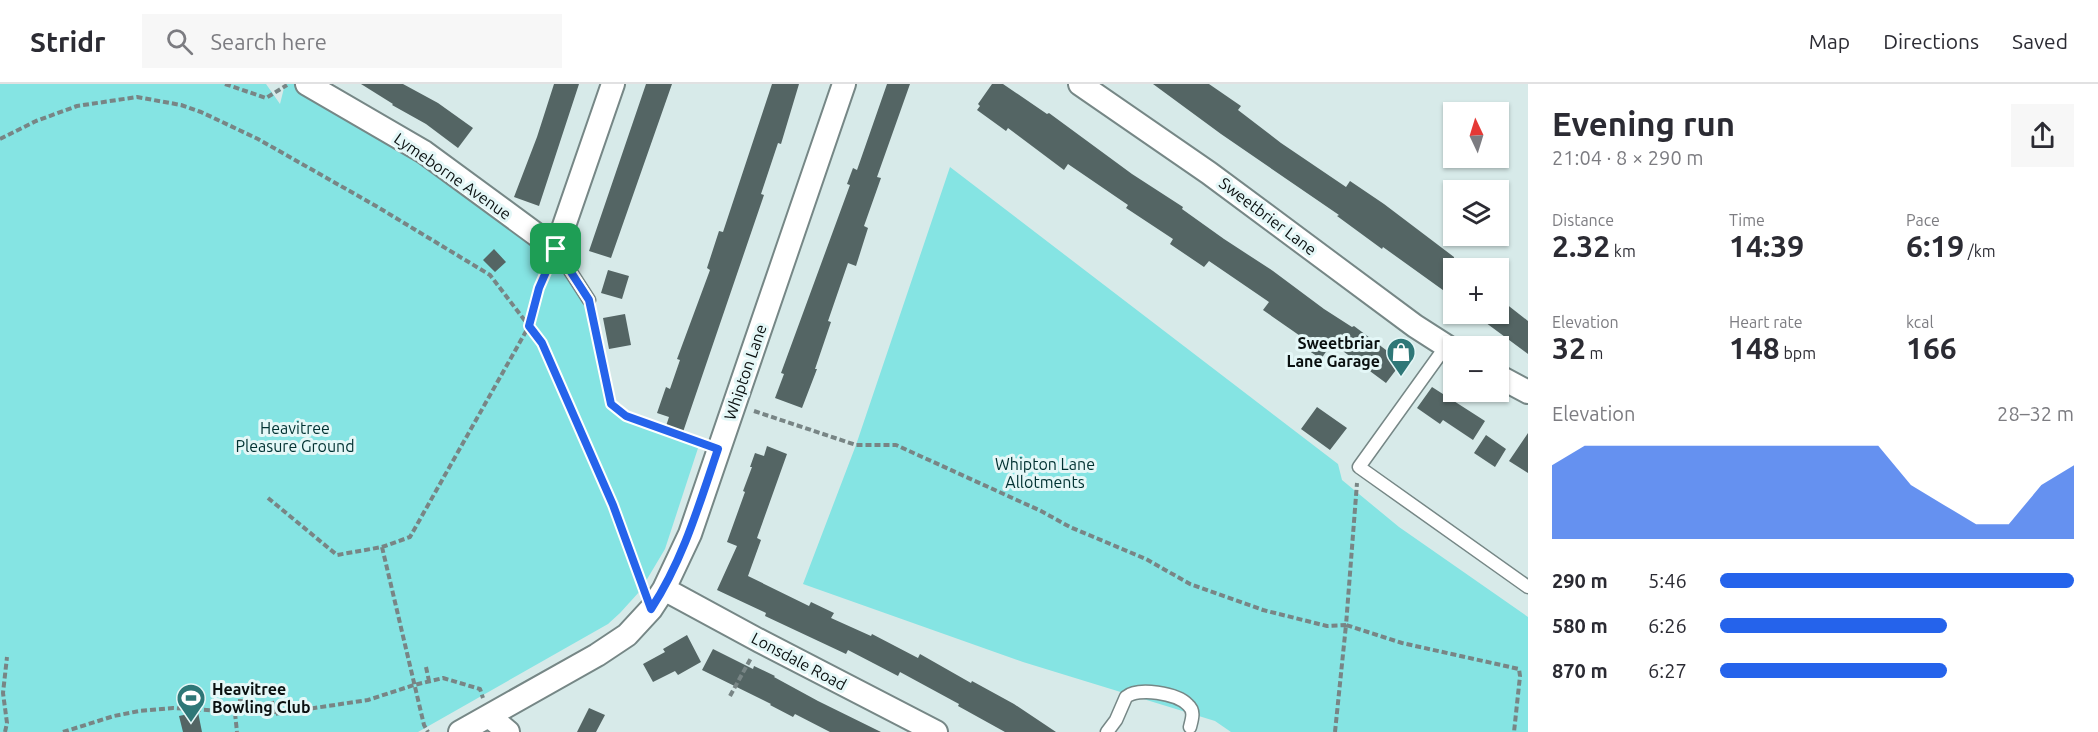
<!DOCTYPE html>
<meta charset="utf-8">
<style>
:root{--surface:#fff;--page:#f7f7f7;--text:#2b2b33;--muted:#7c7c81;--line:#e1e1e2;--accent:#2563eb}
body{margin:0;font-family:Ubuntu,sans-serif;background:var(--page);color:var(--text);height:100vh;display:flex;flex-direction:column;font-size:22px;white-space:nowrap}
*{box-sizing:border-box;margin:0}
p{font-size:20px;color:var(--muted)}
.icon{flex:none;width:33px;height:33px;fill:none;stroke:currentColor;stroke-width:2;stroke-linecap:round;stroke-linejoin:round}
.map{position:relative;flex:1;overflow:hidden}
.drawer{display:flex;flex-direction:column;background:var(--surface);width:570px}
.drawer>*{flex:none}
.needle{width:39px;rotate:356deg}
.tools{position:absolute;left:1443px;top:18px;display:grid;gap:12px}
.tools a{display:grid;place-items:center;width:66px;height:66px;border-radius:0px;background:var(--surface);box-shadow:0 2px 4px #0004;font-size:30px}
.pin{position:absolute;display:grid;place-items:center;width:51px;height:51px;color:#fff;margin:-26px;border-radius:12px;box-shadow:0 3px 9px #0006}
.round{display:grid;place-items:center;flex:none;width:63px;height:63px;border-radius:0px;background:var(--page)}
.headline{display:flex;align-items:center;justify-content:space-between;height:102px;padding:0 24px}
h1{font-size:33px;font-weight:600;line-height:45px}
.stats{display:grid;grid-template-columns:repeat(3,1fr);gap:9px;height:102px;padding:6px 24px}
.stats div{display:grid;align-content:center}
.stats b{font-size:30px;font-weight:600}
.stats small{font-size:16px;font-weight:400}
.stats p{font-size:16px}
.chart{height:168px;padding:12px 24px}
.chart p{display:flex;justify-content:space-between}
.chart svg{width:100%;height:108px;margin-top:6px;fill:var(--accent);opacity:.7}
ul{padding:0 24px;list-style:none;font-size:20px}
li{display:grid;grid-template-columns:96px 72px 1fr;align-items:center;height:45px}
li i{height:15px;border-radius:8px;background:var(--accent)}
header{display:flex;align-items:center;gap:36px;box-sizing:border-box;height:84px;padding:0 30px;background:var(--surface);border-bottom:2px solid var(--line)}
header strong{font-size:28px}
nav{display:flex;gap:33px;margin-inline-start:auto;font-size:21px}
.search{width:420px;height:54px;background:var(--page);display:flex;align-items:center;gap:15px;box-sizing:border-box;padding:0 21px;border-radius:0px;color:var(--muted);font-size:22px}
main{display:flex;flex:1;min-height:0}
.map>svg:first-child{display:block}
.green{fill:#85e4e3}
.building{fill:#546564}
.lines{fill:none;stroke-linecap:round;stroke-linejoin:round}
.lane-casing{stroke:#768786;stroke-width:15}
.street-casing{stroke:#768786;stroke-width:26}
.path{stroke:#788585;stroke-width:4;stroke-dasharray:6 3;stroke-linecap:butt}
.lane{stroke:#fff;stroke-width:12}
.street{stroke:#fff;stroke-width:22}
.route-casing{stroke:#fff;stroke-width:12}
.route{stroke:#2563eb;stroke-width:8}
.labels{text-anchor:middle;stroke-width:6;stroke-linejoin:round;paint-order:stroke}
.street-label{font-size:16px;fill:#0a1010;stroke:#e4f7f7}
.poi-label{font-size:16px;font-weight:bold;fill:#0a1010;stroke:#e4f7f7;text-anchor:end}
.park-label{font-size:16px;fill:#003131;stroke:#e4f7f7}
</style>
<header>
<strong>Stridr</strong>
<div class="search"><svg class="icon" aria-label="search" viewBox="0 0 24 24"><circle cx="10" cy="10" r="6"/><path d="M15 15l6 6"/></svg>Search here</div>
<nav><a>Map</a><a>Directions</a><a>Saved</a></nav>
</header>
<main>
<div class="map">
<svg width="1528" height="648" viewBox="0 0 1528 648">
<rect width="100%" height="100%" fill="#d7eae9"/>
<!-- green -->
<path class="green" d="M 0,0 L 266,0 L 280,20 L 285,0 L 294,0 L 430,85 L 512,148 L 564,180 L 592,215 L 614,319 L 627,330 L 701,355 L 665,465 L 640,507 L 620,529 L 608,540 L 418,648 L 0,648 Z
M 950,83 L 1338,380 L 1342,396 L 1399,443 L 1528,533 L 1528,648 L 1231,648 L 1215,637 L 1023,578 L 803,500 L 856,361 Z"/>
<!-- building -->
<path class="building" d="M 361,0 L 403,0 L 438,19 L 473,44 L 458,64 L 426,40 L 392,21 L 393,20 Z
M 554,0 L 579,0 L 539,122 L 514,113 L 537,53 Z
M 646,0 L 672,0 L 611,174 L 589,167 Z
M 772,0 L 799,0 L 781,60 L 778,59 L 761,110 L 764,111 L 683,348 L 666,342 L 669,333 L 657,329 L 666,303 L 670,305 L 680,276 L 677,275 L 710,186 L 707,184 L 719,147 L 723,148 Z
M 887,0 L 910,0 L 877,93 L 881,94 L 864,142 L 868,144 L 856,182 L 848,179 L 828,237 L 831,238 L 815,285 L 817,285 L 802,324 L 775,314 L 784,290 L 781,289 L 850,101 L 847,100 L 853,84 L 857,86 Z
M 992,0 L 1003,0 L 1047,30 L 1049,29 L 1132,90 L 1183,123 L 1182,125 L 1224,155 L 1273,187 L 1324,225 L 1352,243 L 1354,242 L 1402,278 L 1386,299 L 1332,259 L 1321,275 L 1302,262 L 1306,256 L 1263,226 L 1269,218 L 1209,177 L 1204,183 L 1170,160 L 1173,155 L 1126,124 L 1128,121 L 1068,80 L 1064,86 L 1008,44 L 1006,47 L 977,26 L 980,22 L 978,20 Z
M 1153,0 L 1209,0 L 1241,22 L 1238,26 L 1281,59 L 1346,103 L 1350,97 L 1384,120 L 1454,173 L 1454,214 L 1383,163 L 1382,165 L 1337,132 L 1339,131 L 1221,50 Z
M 494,165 L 506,178 L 495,188 L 483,176 Z
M 608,186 L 629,192 L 622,215 L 601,209 Z
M 1505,219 L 1528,237 L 1528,270 L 1474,230 L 1498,230 Z
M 625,230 L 631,261 L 609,265 L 603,234 Z
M 1432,303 L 1485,337 L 1473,356 L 1443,336 L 1440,340 L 1417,324 Z
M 1317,323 L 1347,344 L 1330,366 L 1301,345 Z
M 1528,349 L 1528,389 L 1509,377 Z
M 1486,351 L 1506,365 L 1495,383 L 1474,369 Z
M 767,362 L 787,370 L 757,454 L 761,456 L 748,492 L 809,522 L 811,518 L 834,529 L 831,534 L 871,552 L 872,550 L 918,574 L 920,570 L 971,599 L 972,597 L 1014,620 L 1056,648 L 1005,648 L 958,622 L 959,620 L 900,588 L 898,592 L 848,566 L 846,570 L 765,532 L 766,529 L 717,506 L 737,462 L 727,458 L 745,408 L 743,407 L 752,383 L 750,383 L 755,369 L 764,372 Z
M 687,551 L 701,578 L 678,591 L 675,587 L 653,598 L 643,580 L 665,568 L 663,565 Z
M 713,565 L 753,585 L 754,582 L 775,592 L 774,593 L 818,617 L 881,648 L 830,648 L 795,630 L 793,633 L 770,621 L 771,620 L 702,586 Z
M 589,624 L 605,631 L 596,648 L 577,648 Z
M 198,628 L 202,648 L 183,648 L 179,632 Z"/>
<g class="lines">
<!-- lane casing -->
<g class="lane-casing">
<path id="lane" d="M 556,165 L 589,216
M 1446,262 L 1359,383 L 1528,503
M 1107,648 L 1116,636 L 1126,613 C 1138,603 1177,609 1188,621 C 1195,627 1192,635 1190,643"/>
</g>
<!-- street casing -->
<g class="street-casing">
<path id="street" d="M 307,0 L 424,68 L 556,165 L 613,0
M 1080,0 L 1209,89 L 1415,242 L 1454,267
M 1498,292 L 1528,308
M 664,505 L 760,557 L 936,648
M 489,632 L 508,648
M 460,648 L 597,571 L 627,551 L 651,525 L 664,505 L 690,450 L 844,0"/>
</g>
<!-- path -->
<path class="path" d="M 225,0 L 266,14 L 287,1
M 0,55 L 36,37 L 77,22 L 137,13 L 181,21 L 201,28 L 258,55 L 376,122 L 490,191 L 542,259 L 613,421 L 643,502
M 592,230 L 611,319 L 626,332 L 701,359
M 754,327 L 856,361 L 896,361 L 1041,427 L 1070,443 L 1146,475 L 1190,500 L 1263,526 L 1327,542 L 1346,541 L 1357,399
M 268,414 L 337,471 L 382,463 L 410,453 L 529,242 L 539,204 L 548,182
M 382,463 L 424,641 L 428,648
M 426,583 L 429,597
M 730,612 L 751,574
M 238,617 L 242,617 L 243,629
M 272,617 L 274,630
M 235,629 L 237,648
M 5,648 L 7,639 L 3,609 L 7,573
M 63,648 L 114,632 L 139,627 L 173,624 L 274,630 L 368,616 L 414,601 L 443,594 L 480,605 L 483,614
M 1335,648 L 1346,541 L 1402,559 L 1519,585 L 1520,592 L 1514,648"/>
<!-- lane -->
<use href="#lane" class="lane"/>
<!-- street -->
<use href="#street" class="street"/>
</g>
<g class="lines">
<!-- route casing -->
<g class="route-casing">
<path id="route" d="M 556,165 L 589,216 L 611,320 L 626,332 L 718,365 C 699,421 683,476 651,525 L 613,421 L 542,259 L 529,242 L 539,204 Z"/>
</g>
<!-- route -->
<use href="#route" class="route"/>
</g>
<!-- icons -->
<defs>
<g id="shop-pin" transform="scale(1.5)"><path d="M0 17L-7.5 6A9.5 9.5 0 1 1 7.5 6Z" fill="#2e7777" stroke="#e4f7f7"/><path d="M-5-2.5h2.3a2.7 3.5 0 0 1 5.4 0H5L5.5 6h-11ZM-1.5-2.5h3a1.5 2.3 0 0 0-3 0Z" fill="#fff"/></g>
<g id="stadium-pin" transform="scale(1.5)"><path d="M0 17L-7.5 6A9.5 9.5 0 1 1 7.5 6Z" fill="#2e7777" stroke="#e4f7f7"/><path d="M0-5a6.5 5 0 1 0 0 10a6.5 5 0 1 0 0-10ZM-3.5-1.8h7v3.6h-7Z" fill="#fff"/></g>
</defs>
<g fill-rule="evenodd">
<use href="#shop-pin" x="1401" y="268"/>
<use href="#stadium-pin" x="191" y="614"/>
</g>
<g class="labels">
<!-- street labels -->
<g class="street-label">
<text transform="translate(453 92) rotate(35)" y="6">Lymeborne Avenue</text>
<text transform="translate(1268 132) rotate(37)" y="6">Sweetbrier Lane</text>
<text transform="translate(745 288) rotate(-71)" y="6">Whipton Lane</text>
<text transform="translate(799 577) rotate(28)" y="6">Lonsdale Road</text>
</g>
<!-- poi labels -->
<g class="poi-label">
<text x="1380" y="265">Sweetbriar<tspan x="1380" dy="18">Lane Garage</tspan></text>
<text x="212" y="611" text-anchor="start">Heavitree<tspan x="212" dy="18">Bowling Club</tspan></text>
</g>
<!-- park labels -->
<g class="park-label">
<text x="295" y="350">Heavitree<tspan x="295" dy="18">Pleasure Ground</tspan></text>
<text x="1045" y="386">Whipton Lane<tspan x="1045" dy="18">Allotments</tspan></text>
</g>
</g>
</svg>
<div class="tools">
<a><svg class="needle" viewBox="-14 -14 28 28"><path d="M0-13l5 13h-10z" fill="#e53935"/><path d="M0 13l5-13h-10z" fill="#7c7c81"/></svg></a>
<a><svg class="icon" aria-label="layers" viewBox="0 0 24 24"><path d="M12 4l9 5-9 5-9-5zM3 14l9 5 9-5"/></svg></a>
<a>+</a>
<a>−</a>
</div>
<div class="pin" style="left:556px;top:165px;background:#1e9e55"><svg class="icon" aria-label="arrive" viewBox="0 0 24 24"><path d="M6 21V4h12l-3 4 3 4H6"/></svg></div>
</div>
<section class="drawer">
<div class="headline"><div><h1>Evening run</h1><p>21:04 · 8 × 290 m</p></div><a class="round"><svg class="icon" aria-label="share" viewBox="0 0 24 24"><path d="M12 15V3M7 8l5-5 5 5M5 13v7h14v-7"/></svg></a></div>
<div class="stats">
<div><p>Distance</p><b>2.32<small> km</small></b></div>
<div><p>Time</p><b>14:39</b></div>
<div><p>Pace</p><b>6:19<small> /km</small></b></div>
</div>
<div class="stats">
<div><p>Elevation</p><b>32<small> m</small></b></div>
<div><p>Heart rate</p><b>148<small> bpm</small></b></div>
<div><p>kcal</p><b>166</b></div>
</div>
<div class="chart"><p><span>Elevation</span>28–32 m</p>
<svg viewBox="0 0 160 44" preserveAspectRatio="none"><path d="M0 44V14L10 6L20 6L30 6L40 6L50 6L60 6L70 6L80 6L90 6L100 6L110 22L120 30L130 38L140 38L150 22L160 14V44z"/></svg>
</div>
<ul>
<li><b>290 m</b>5:46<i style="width:100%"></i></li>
<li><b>580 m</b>6:26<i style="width:64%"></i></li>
<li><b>870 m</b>6:27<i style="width:64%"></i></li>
</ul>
</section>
</main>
